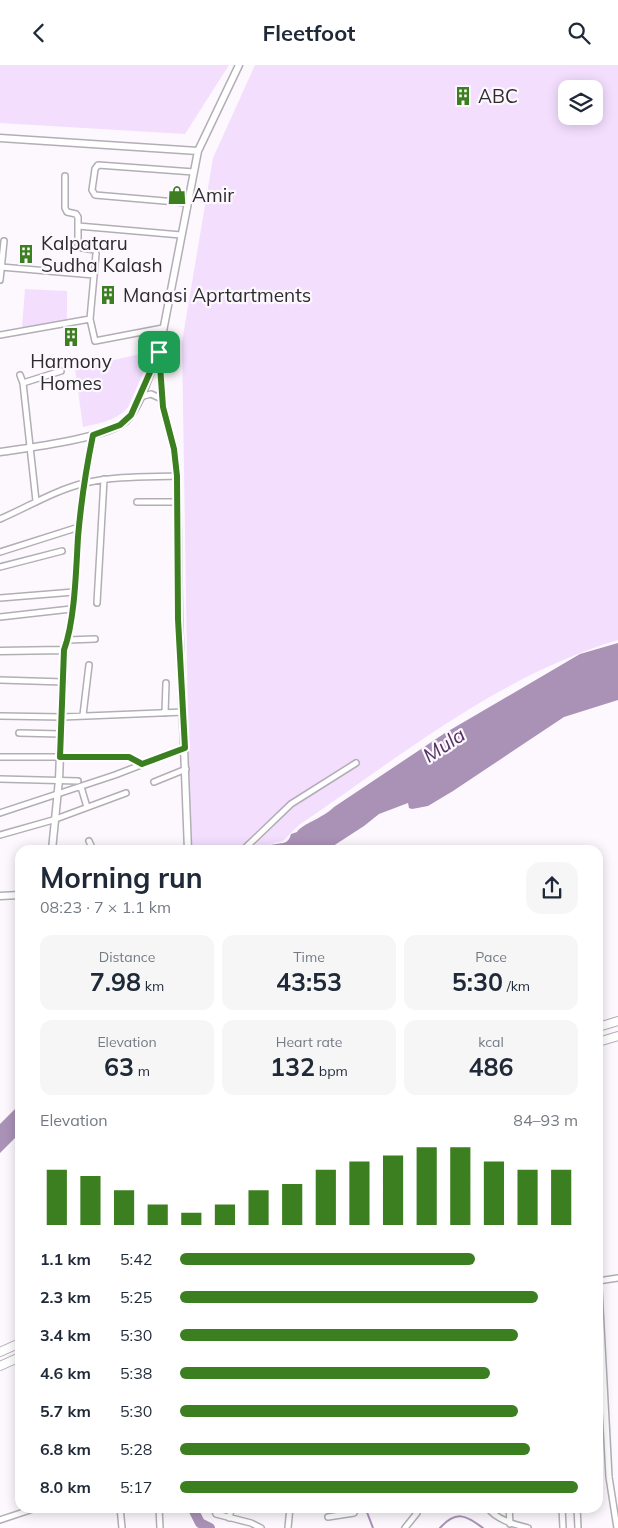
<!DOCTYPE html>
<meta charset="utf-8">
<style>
:root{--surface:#fff;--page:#f6f6f7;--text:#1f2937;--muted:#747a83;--accent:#3c7f20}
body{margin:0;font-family:Mulish,sans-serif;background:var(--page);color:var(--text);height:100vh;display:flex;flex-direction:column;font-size:19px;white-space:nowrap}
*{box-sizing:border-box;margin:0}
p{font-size:16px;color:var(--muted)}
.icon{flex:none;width:28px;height:28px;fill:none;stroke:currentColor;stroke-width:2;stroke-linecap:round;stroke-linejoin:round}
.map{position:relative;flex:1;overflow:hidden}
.side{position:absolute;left:15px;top:780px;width:588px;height:668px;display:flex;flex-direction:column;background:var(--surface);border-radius:15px;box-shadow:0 2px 12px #0003}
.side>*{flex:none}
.fabs{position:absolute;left:558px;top:15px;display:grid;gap:10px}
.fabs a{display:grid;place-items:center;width:45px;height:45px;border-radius:10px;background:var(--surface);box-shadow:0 2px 12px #0003;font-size:25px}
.pin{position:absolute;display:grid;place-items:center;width:42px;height:42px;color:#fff;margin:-21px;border-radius:10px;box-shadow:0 2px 8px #0006}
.round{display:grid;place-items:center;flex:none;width:52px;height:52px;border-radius:15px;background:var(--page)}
.summary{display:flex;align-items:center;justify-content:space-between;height:85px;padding:0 25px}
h1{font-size:28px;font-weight:700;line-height:38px}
.figures{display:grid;grid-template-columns:repeat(3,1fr);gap:8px;height:85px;padding:5px 25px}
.figures div{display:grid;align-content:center;border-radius:12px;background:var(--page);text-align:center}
.figures b{font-size:25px;font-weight:700}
.figures small{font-size:14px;font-weight:400}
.figures p{font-size:14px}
.chart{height:140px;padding:10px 25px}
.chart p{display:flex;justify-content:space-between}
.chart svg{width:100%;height:90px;margin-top:5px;stroke:var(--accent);stroke-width:6}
ul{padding:0 25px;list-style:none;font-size:16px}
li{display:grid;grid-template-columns:80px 60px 1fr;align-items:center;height:38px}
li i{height:12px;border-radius:6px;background:var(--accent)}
header{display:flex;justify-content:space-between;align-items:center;height:65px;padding:0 25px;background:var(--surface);font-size:22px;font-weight:700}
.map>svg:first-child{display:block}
.green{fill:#f3defe;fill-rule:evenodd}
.water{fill:#aa92b7}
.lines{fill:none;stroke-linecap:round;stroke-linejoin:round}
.stream{stroke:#aa92b7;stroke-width:2}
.river{stroke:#aa92b7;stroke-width:10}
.minor-casing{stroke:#b3aeb6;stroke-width:8}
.tertiary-casing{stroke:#b3aeb6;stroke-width:9}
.secondary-casing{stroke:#b3aeb6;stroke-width:10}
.minor{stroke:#fff;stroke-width:5}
.tertiary{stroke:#fff;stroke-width:6}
.secondary{stroke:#fff;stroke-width:8}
.route-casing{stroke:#fff;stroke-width:10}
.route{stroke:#3c7f20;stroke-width:6}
.labels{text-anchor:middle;stroke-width:4.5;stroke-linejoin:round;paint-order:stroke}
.poi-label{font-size:19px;fill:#2d2b2e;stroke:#fcf8fe;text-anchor:start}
.water-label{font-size:20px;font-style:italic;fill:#533163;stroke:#fcf8fe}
</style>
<header><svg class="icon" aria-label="back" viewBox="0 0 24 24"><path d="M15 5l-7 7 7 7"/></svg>Fleetfoot<svg class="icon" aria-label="search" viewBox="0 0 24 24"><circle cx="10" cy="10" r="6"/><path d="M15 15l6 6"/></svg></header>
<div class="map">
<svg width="618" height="1463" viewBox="0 0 618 1463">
<rect width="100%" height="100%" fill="#fcf8fe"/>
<!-- green -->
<path class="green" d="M 0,0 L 229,0 L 185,69 L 0,58 Z
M 255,0 L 618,0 L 618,575 C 498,611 401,691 299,760 L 283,776 L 271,779 L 268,785 L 190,785 L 182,277 L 213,93 ZM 566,24 L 594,24 L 594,51 L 566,51 Z
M 25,224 L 67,226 L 67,255 L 22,263 Z
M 153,286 L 128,342 C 116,356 100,358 83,362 L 75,304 Z"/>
<!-- water -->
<path class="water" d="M 618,578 L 618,635 L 564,652 L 453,726 L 428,741 L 412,744 L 409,743 L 408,738 L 379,749 L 364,761 L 327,785 L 269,785 L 271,780 C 281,777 288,781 291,769 L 297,767 C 302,759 323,753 334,742 L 445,668 L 580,589 Z
M 20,1039 L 20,1068 L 0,1088 L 0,1059 Z"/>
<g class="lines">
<!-- stream -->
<path class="stream" d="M 365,1442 L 373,1463
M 440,1463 C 456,1445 466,1450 483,1463"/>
<!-- river -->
<path class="river" d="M 192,1442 L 200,1458 L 210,1463"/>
<!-- minor casing -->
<g class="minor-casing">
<path id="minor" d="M 65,111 L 65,143 L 67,147 L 76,149 L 78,152 L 78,180 L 82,183 L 95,185
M 188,138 L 95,130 L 92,125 L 95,104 L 98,100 L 194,107
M 78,161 L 181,170
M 96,189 L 90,254 L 95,276 L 163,263
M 1,202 L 94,210
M 0,215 L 4,176
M 0,270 L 90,254
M 20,310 L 23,318 L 61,306
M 23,318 L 36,436
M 140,332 L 151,329 L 162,334
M 137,437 L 178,437
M 0,454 C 28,442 55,425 85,418 C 115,411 147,412 177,411
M 0,487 L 79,462
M 0,502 L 62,486
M 0,533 L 74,527
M 97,538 L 104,414
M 0,552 L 71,544
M 68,575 L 95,574
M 0,615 L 64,617
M 165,648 L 166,618
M 83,650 L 89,600
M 0,651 L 62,652 L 184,647
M 19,668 L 61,669
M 0,692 L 129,692 L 141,699
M 0,714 L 78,716
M 154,717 L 186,704
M 81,722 L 87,742
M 0,748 L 115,710 L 185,683
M 0,770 L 53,755 L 126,728
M 89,776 L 93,785
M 243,785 L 291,739 L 356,698
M 598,1205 L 609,1412 L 617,1463
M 598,1216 L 618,1213
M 120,1442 L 122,1463
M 159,1442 L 160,1463
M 214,1442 L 216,1449 L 251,1458 L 261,1463
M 487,1442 C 497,1455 513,1459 528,1463
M 509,1442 L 510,1459
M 562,1442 L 563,1463
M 577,1442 L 578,1463
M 328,1452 L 354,1448 L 356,1442
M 229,1453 L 232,1442
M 0,1455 L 30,1445
M 288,1463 L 290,1442
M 405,1463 L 417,1448 L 418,1442"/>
</g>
<!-- tertiary casing -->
<g class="tertiary-casing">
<path id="tertiary" d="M 0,73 L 198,86
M 0,387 C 27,383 108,373 126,356 C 140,343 150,308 157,290
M 0,586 L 64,585
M 52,785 L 59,715 L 64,585 C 75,555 76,505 78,472 C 81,437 86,404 93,370
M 188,785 L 179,554 L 177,411 L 174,384 L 163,342 L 159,287 L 198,86 L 239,0
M 0,831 L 20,830"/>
</g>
<!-- secondary casing -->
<g class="secondary-casing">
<path id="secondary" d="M 598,962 L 618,956
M 598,977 L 618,971
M 0,1287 L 20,1278
M 0,1301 L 20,1292"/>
</g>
<!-- minor -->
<use href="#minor" class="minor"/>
<!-- tertiary -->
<use href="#tertiary" class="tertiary"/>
<!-- secondary -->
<use href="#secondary" class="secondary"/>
</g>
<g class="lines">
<!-- route casing -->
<g class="route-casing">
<path id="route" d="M 159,287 L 163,342 L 174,384 L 177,411 L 178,554 L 185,683 L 142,699 L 129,692 L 60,692 L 64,585 C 75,555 76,505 78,472 C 81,437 86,404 93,370 L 120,360 L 131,350 Z"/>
</g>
<!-- route -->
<use href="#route" class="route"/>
</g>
<!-- icons -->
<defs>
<g id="building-bare" transform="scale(1.5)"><path d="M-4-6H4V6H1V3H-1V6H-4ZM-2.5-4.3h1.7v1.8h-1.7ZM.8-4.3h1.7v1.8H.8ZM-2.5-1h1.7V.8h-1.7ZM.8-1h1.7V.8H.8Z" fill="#3c7f20" stroke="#fcf8fe" stroke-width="2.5" paint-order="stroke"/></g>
<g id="shop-bare" transform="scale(1.5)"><path d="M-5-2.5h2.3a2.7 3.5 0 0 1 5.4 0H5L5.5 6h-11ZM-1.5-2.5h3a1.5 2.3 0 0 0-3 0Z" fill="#3c7f20" stroke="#fcf8fe" stroke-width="2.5" paint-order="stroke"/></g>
</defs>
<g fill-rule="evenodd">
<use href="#building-bare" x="463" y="31"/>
<use href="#shop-bare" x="177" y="130"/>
<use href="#building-bare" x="26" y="189"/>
<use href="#building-bare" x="108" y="230"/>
<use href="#building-bare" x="71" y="272"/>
</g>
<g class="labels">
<!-- poi labels -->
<g class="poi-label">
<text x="478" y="38">ABC</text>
<text x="192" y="137">Amir</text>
<text x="41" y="185">Kalpataru<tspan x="41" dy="22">Sudha Kalash</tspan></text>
<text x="123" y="237">Manasi Aprtartments</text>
<text x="71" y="303" text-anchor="middle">Harmony<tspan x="71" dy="22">Homes</tspan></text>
</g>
<!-- water labels -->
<g class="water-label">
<text transform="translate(444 680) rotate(-33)" y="7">Mula</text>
</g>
</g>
</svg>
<div class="fabs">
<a><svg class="icon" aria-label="layers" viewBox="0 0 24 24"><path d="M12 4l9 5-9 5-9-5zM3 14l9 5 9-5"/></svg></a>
</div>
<div class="pin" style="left:159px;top:287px;background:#1e9e55"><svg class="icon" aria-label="arrive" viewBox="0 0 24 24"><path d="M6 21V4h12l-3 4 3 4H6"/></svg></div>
<section class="side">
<div class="summary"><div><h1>Morning run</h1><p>08:23 · 7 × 1.1 km</p></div><a class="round"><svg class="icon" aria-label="share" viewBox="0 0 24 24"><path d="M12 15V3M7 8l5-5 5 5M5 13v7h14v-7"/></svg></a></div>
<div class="figures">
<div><p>Distance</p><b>7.98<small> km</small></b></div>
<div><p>Time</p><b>43:53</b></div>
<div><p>Pace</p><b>5:30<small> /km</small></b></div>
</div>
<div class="figures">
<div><p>Elevation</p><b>63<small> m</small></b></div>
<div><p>Heart rate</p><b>132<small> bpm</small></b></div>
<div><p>kcal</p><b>486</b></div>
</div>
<div class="chart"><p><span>Elevation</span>84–93 m</p>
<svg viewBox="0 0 160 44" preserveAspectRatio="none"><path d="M5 44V17M15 44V20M25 44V27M35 44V34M45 44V38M55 44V34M65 44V27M75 44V24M85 44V17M95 44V13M105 44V10M115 44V6M125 44V6M135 44V13M145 44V17M155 44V17"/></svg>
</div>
<ul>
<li><b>1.1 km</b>5:42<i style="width:74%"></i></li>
<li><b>2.3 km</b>5:25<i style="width:90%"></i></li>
<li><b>3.4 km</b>5:30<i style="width:85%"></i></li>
<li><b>4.6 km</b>5:38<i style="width:78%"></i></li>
<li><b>5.7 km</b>5:30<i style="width:85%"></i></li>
<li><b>6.8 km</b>5:28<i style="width:88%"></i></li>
<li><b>8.0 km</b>5:17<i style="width:100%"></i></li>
</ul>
</section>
</div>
